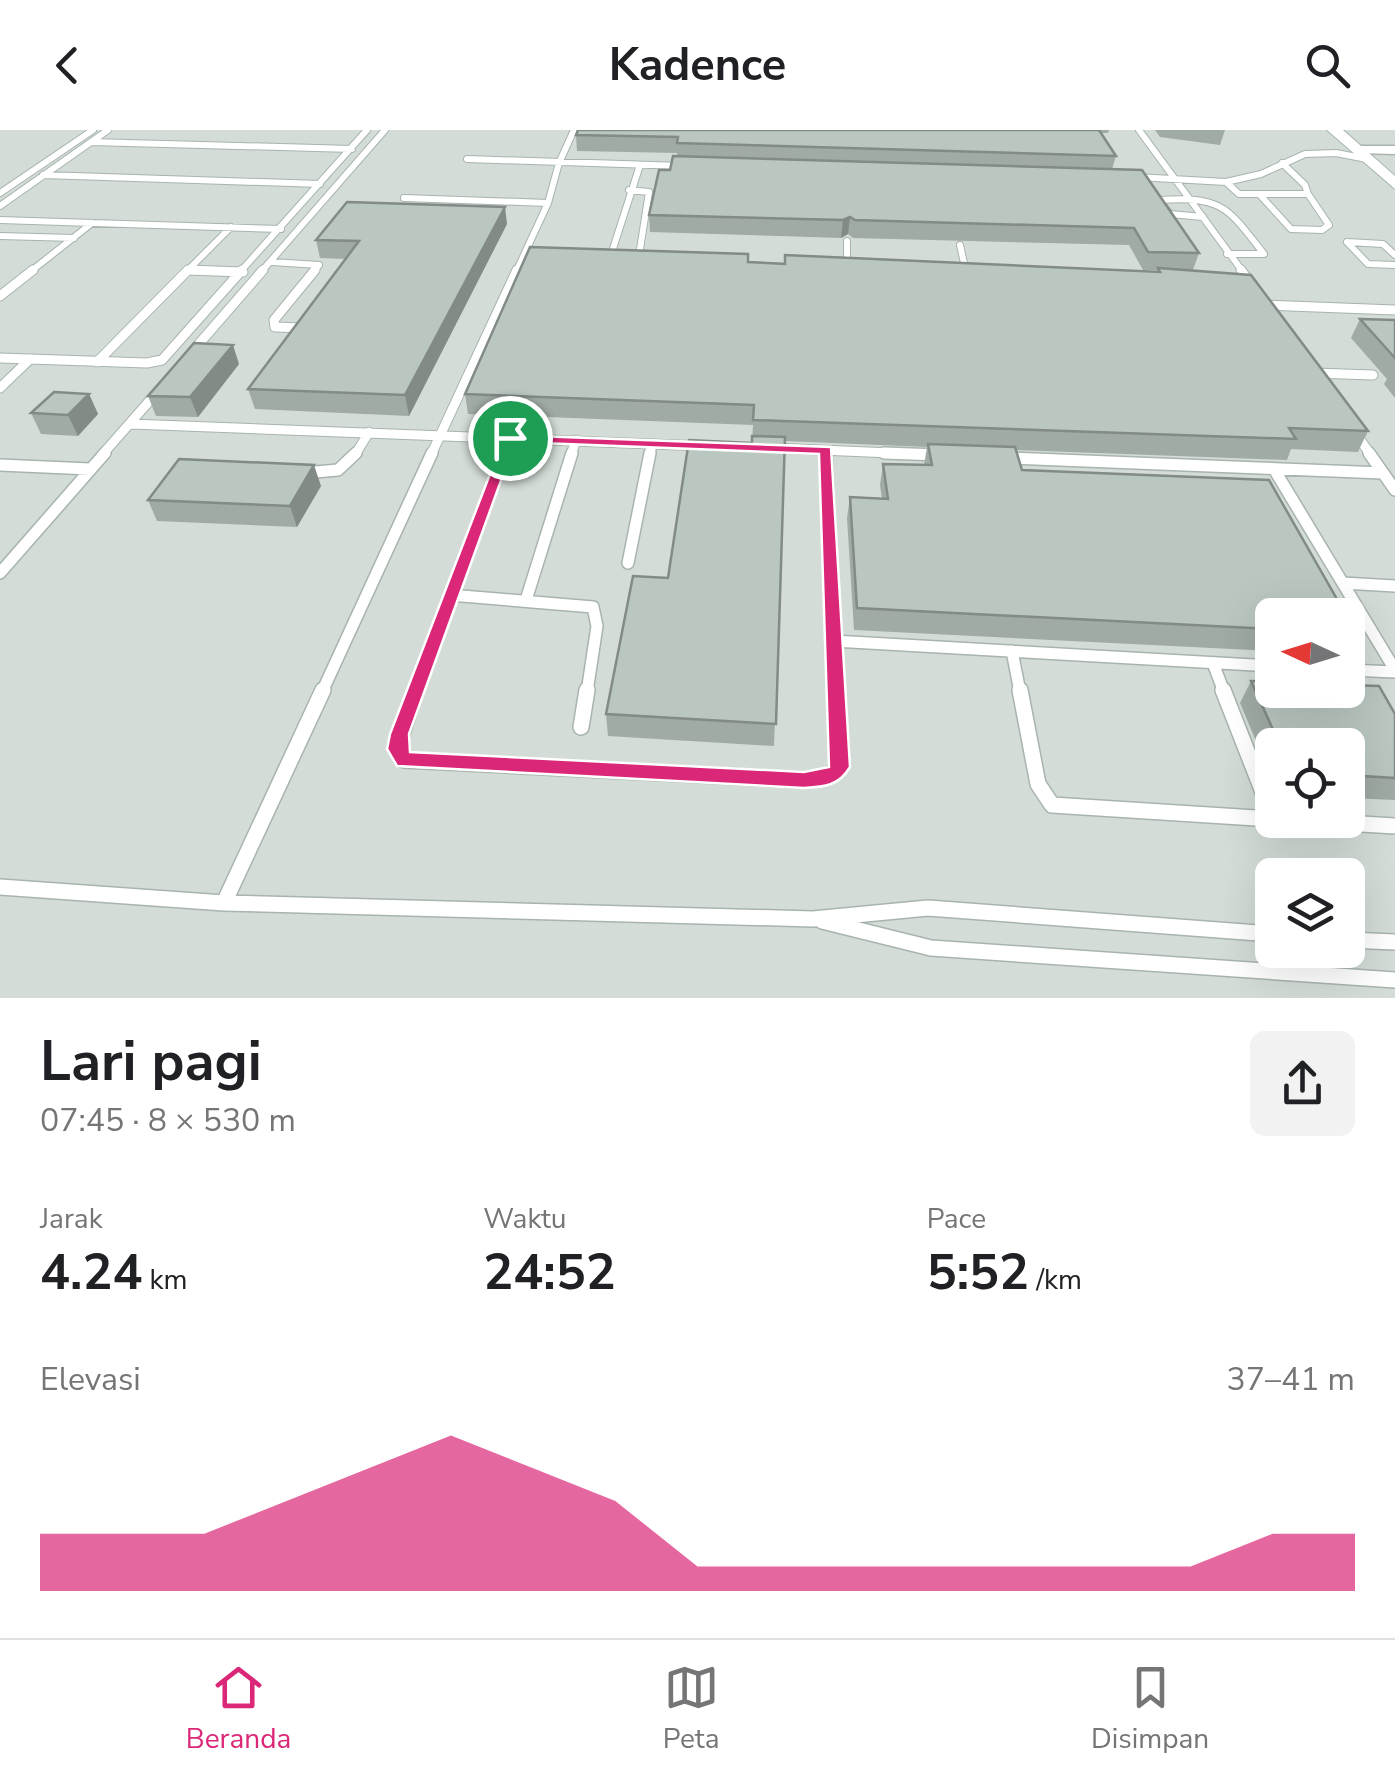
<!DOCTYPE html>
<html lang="id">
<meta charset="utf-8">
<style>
:root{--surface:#fff;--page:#f2f2f2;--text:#202124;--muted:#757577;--line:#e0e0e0;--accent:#db2777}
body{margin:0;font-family:"Nunito Sans",sans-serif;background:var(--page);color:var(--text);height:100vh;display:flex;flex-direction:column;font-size:38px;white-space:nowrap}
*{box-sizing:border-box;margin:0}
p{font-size:32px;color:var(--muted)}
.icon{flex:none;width:55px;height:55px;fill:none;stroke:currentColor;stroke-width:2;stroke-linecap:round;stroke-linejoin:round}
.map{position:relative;height:868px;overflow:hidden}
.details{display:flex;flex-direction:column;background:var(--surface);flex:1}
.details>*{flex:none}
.needle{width:65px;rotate:274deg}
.controls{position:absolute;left:1255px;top:468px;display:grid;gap:20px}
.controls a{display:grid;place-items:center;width:110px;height:110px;border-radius:15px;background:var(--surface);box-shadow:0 10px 40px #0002;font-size:50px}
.pin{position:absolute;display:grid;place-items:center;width:85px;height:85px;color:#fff;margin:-42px;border:5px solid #fff;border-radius:50%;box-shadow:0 2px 10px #0007}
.round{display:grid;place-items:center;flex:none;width:105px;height:105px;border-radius:15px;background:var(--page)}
.summary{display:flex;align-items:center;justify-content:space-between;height:170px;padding:0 40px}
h1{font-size:55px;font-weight:700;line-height:75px}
.stats{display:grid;grid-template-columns:repeat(3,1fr);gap:15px;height:170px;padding:10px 40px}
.stats div{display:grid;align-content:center}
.stats b{font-size:50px;font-weight:700}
.stats small{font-size:28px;font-weight:400}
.stats p{font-size:28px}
.chart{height:280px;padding:20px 40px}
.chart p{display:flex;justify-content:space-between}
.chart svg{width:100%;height:180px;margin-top:10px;fill:var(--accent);opacity:.7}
header{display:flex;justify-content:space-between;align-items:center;height:130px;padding:0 40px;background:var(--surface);font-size:45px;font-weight:700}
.menu{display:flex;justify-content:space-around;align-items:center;height:140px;border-top:2px solid var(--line);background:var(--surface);font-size:28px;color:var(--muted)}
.menu a{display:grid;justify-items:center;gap:5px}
.menu .selected{color:var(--accent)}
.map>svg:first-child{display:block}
.built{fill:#d3dcd6;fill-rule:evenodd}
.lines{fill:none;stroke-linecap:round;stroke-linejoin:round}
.service-far3-casing{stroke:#a8b4ad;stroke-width:8}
.service-far2-casing{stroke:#a8b4ad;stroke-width:11}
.service-far1-casing{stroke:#a8b4ad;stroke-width:14}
.service-casing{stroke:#a8b4ad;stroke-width:18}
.minor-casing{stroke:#a8b4ad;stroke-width:3}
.tertiary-casing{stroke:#a8b4ad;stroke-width:2}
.service-far3{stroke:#fff;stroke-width:6}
.service-far2{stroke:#fff;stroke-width:9}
.service-far1{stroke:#fff;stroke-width:11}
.service{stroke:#fff;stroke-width:15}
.minor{fill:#fff;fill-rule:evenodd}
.tertiary{fill:#fff;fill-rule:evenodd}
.wall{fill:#a0aba5}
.shaded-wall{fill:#828b86}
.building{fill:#bac7c0;stroke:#828b86;stroke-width:2.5}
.route{fill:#db2777;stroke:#fff;stroke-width:2.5;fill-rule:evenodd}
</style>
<header><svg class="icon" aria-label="back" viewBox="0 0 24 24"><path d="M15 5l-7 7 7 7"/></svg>Kadence<svg class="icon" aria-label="search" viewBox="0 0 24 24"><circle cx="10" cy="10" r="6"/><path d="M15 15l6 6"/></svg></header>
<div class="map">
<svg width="1395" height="868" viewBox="0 0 1395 868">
<rect width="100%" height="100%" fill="#e5ece7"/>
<!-- built -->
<path class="built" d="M 0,0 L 1395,0 L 1395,868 L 0,868 ZM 1272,485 L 1348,485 L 1348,560 L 1272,560 ZM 1272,615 L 1348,615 L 1348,690 L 1272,690 ZM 1272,745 L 1348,745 L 1348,820 L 1272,820 Z"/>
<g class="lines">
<!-- service-far3 casing -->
<g class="service-far3-casing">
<path id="service-far3" d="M 1139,0 L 1243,142
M 91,12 L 352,19
M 467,29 L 683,36
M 43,45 L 320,54
M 1136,47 L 1226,52 L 1261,44 L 1305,24 L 1336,23 L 1367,29
M 1226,52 L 1239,64 L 1308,64 L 1305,55 L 1282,33
M 629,60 L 649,62 L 638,132
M 0,63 L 93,0
M 1260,65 L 1291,99 L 1322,100 L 1329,95 L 1308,64
M 404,68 L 548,73
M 0,76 L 108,0
M 1203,87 L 1170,84 L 1159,70 C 1223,66 1227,77 1264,124 L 1227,124
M 0,90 L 281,99
M 0,106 L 74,108
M 847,111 L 847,139
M 1347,112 L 1368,134 L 1395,135
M 1347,112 L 1383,114 L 1395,125
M 960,115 L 966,142
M 609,131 L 640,35
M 272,132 L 319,135 L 313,142
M 188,140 L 243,142
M 30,142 L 92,93
M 186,142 L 231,97
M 240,142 L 367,0
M 261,142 L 385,0
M 516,142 L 548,73 L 559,33 L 574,0"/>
</g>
<!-- service-far2 casing -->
<g class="service-far2-casing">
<path id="service-far2" d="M 188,140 L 243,142
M 1241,140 L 1251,154
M 0,166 L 33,140
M 1266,175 L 1395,180
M 302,198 L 275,197 L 274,190 L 315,140
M 191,223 L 263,140
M 0,228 L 147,233 L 162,230 L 242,140
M 97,232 L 188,140
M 1314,243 L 1373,245
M 0,258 L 30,229
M 131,294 L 704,316
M 1353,300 L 1371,325
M 773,318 L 939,325
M 826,321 L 826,325
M 102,325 L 159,260
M 355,325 L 369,302
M 431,325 L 517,140
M 504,325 L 510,308
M 571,325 L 576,310
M 650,325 L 652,314"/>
</g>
<!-- service-far1 casing -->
<g class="service-far1-casing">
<path id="service-far1" d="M 826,323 L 837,562
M 884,323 L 939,325
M 1369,323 L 1395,360
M 1008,328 L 1383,343
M 0,335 L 90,339
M 1274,339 L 1395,540
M 304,343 L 338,340 L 356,323
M 628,433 L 650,323
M 0,443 L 105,323
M 1343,453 L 1395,456
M 450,465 L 593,477 L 597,496 L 587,562
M 526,470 L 572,323
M 833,511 L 1272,536
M 1012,521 L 1020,562
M 1213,533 L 1224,562
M 1348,540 L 1395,542
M 322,562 L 432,323
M 415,562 L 505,323"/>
</g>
<!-- service casing -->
<g class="service-casing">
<path id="service" d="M 416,560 L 397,619 L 404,630 L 804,650 L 828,646 L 840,637 L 837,560
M 1020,560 L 1038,654 L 1052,675 L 1272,689
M 1223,560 L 1272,685
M 581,597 L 587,560
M 1296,690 L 1395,696
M 0,757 L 224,773 L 813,789 L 928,778 L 1272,804
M 224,773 L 323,560
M 822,791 L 931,818 L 1395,850
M 1348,810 L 1395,812"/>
</g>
<!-- minor casing -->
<g class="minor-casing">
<path id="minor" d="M 1352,16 L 1395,16 L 1395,24 L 1356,23 L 1350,19 Z"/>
</g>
<!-- tertiary casing -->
<g class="tertiary-casing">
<path id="tertiary" d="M 1327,0 L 1343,0 L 1395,46 L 1395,59 Z"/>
</g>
<!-- service-far3 -->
<use href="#service-far3" class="service-far3"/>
<!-- service-far2 -->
<use href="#service-far2" class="service-far2"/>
<!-- service-far1 -->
<use href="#service-far1" class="service-far1"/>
<!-- service -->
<use href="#service" class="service"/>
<!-- minor -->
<use href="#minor" class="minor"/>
<!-- tertiary -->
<use href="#tertiary" class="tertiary"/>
</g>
<!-- wall -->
<path class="wall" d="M 578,0 L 1109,0 L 1108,3 L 1101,3 L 1116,26 L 1112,39 L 1199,123 L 1193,140 L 1368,301 L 1358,322 L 1291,319 L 1287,330 L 1016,320 L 1022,340 L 1272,485 L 1272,521 L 854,500 L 847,388 L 850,367 L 882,369 L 880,355 L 883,334 L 924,335 L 927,317 L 785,311 L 774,616 L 608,606 L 606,584 L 668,448 L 752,313 L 753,295 L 468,284 L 465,264 L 748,132 L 1156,142 L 1157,140 L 1143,140 L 1129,115 L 853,108 L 848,104 L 841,108 L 650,102 L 649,85 L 677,26 L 677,23 L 577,21 L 576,5 Z
M 1155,0 L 1225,0 L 1220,15 L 1160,7 Z
M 507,94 L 409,286 L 255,279 L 248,259 L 346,129 L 320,128 L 316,110 Z
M 1360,189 L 1395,190 L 1395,268 L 1384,254 L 1387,249 L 1351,208 Z
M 239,234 L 198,287 L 156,286 L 148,266 Z
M 89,264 L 98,284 L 78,306 L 41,304 L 31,283 Z
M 321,356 L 297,397 L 157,391 L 148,370 Z
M 1251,551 L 1395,584 L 1395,670 L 1348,668 L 1348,615 L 1272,615 L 1272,649 L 1240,573 Z"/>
<!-- shaded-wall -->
<path class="shaded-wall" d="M 505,77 L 507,94 L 409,286 L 405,265 Z
M 850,87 L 848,104 L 841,108 L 843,90 Z
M 233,215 L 239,234 L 198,287 L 190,267 Z
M 89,264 L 98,284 L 78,306 L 68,285 Z
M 314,335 L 321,356 L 297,397 L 290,376 Z"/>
<!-- building -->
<path class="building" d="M 578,0 L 1099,0 L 1116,26 L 677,13 L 678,7 L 576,5 Z
M 673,26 L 1142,40 L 1199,123 L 1148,122 L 1134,98 L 855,90 L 850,87 L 843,90 L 649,85 L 659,40 L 670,40 Z
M 347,72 L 505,77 L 405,265 L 248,259 L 359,111 L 316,110 Z
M 530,117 L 748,124 L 748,132 L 785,134 L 785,125 L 1160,142 L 1158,138 L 1251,145 L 1368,301 L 1289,298 L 1296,309 L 753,290 L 754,275 L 465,264 Z
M 1360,189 L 1395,190 L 1395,228 Z
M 194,213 L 233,215 L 190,267 L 148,266 Z
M 54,262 L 89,264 L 68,285 L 31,283 Z
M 752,306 L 785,307 L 776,594 L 606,584 L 633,446 L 668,448 L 689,310 L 752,313 Z
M 928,314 L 1015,317 L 1022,340 L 1269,350 L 1346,485 L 1272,485 L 1272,499 L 857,478 L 850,367 L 888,369 L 883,334 L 932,335 Z
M 179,329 L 314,335 L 290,376 L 148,370 Z
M 1251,551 L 1272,552 L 1272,560 L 1348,560 L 1348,555 L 1379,556 L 1395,584 L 1395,648 L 1348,645 L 1348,615 L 1280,615 Z"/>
<!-- route -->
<path class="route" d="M 505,305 L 831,317 L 850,637 C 839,656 824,657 804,658 L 397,636 L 387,619 L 390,604 ZM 515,312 L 819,324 L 829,637 L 804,642 L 410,622 L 409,604 Z"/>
</svg>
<div class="controls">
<a><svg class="needle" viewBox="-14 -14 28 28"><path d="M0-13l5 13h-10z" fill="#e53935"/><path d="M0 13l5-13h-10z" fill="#757577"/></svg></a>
<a><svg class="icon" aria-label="locate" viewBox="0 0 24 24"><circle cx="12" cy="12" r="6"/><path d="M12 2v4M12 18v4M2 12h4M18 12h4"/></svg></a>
<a><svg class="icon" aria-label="layers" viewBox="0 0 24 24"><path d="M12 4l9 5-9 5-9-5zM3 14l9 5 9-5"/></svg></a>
</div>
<div class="pin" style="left:510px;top:308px;background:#1e9e55"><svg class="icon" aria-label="arrive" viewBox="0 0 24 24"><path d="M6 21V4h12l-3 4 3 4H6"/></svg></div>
</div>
<section class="details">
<div class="summary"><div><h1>Lari pagi</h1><p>07:45 · 8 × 530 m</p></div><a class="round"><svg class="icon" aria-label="share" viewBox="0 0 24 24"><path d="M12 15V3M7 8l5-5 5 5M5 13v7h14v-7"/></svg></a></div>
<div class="stats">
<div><p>Jarak</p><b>4.24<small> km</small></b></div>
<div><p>Waktu</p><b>24:52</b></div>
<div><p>Pace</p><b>5:52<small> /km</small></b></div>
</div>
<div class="chart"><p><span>Elevasi</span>37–41 m</p>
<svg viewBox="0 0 160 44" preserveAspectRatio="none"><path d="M0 44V30L10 30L20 30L30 22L40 14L50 6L60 14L70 22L80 38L90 38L100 38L110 38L120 38L130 38L140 38L150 30L160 30V44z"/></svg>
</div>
</section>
<nav class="menu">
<a class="selected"><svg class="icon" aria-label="home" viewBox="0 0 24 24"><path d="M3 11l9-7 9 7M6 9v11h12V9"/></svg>Beranda</a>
<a><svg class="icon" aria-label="map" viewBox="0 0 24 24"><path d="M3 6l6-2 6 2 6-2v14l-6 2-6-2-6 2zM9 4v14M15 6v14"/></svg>Peta</a>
<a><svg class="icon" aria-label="saved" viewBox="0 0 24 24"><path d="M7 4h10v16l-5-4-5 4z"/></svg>Disimpan</a>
</nav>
